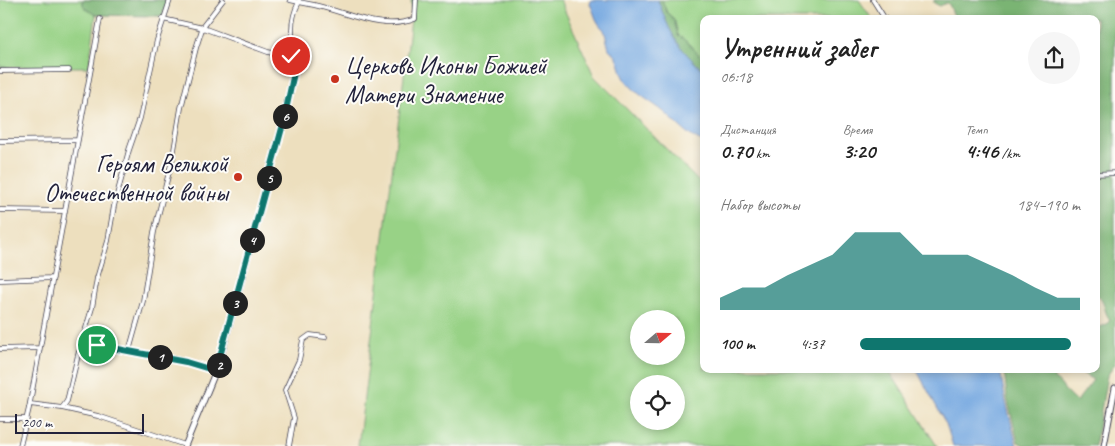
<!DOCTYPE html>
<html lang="ru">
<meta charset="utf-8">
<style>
:root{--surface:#fff;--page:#f6f6f6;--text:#222;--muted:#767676;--accent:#0f766e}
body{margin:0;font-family:Caveat,sans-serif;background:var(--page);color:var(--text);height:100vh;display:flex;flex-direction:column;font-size:19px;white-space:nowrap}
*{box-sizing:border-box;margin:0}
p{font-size:16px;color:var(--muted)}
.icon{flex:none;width:28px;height:28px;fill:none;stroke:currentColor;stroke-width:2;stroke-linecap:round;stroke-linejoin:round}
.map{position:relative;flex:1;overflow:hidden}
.sheet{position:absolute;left:700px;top:15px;width:400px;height:358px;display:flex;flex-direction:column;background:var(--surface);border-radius:10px;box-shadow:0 2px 8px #0003}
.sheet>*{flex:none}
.needle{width:32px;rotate:70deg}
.buttons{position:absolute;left:630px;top:310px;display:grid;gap:10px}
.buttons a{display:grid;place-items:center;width:55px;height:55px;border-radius:50%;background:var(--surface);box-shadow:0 2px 8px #0003;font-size:25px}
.scale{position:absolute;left:15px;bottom:12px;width:129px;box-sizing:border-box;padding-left:5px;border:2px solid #22223b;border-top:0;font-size:14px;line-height:18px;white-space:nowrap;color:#22223b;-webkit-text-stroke:4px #fdfcf7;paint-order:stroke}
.pin{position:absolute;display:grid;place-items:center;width:42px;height:42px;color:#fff;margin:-21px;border:2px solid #fff;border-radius:50%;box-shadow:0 1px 5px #0007}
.km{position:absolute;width:25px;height:25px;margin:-12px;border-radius:50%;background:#222;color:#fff;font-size:14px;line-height:25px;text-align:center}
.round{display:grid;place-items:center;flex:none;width:52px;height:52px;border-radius:26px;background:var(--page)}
.overview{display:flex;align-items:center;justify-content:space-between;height:85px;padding:0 20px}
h1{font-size:28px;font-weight:600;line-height:38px}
.metrics{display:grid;grid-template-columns:repeat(3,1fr);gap:8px;height:85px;padding:5px 20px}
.metrics div{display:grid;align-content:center}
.metrics b{font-size:21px;font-weight:600}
.metrics small{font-size:14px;font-weight:400}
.metrics p{font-size:14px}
.chart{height:140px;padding:10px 20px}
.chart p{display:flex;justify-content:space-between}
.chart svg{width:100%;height:90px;margin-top:5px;fill:var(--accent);opacity:.7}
ul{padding:0 20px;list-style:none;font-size:16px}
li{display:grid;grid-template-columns:80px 60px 1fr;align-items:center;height:38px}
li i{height:12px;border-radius:6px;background:var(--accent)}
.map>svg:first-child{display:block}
.green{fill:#98d286;stroke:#5d7a60;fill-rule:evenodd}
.forest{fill:#7ab473;stroke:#4e6b57;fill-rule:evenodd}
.water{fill:#75a7e0;stroke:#4c648e}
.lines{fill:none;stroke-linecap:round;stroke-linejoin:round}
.street-casing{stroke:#403e4f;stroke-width:5.5}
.secondary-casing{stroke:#403e4f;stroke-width:7}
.street{stroke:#fff;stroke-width:4}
.secondary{stroke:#fff;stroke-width:5}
.route-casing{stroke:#fff;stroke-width:10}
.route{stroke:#0f766e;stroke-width:6}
.poi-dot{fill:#c8321e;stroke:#fdfcf7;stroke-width:2}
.labels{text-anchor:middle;stroke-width:4;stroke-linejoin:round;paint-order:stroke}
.poi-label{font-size:25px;fill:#22223b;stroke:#fdfcf7;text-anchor:start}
</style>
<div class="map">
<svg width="1115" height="446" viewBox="0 0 1115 446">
<rect width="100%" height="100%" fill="#fdfcf7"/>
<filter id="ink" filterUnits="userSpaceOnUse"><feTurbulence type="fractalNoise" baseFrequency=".02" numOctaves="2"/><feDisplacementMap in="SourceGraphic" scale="10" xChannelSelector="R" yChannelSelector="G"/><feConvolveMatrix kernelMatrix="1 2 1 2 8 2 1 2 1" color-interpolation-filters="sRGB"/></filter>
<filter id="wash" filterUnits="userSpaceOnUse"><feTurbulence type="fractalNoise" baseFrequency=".0096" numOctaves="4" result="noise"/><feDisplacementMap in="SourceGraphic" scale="20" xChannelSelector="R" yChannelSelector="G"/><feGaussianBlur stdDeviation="1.12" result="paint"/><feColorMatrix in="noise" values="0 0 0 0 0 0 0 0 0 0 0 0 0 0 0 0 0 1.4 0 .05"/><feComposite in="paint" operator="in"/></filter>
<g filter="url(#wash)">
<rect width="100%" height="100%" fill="#eddfbe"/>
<!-- green -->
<path class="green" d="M 0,0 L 167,0 L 163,16 L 96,15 L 89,67 L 0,67 Z
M 411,0 L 560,0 L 594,76 L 704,187 L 704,369 L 888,369 L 937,446 L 358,446 L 412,12 ZM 639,319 L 676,319 L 676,356 L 639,356 ZM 639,384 L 676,384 L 676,421 L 639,421 Z
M 662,0 L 859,0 L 872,19 L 704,19 L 704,59 C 695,52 689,43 678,35 L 674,19 L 667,13 Z"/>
<!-- forest -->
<path class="forest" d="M 82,0 L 167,0 L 163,16 L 96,15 C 89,10 83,10 82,0 Z
M 658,0 L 662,0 L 667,13 L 674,19 L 678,35 C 689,42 695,52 704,59 L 704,71 C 676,47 670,33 658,0 Z
M 934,0 L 1115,0 L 1115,364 L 1107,376 L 1095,446 L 1025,446 L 1018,442 L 1007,398 L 1004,369 L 1096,369 L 1096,328 L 1106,325 L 1110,320 C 1103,311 1106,302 1096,294 L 1096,19 L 955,19 L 949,4 L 946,3 L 940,6 L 934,3 ZM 1076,369 L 1093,380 L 1077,401 C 1066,397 1064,384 1054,379 L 1054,375 L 1064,371 Z"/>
<!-- water -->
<path class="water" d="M 591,0 L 658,0 C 670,33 677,47 704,71 L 704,143 C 687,136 677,123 664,112 C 652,102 637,95 627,82 C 621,74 621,66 617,58 C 615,54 611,52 609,49 C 608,46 605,33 604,30 C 594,20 596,16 590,4 Z
M 916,369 L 1000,369 L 1005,398 L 1017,446 L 953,446 L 946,424 Z"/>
</g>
<g filter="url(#ink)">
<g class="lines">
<!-- street casing -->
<g class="street-casing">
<path id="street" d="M 290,0 L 299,2 L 299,0
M 873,0 L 885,19
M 163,19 L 203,28 L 268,52 L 297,59
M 297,59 C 291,39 289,21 299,2 C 304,3 309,4 314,5 C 347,12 381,32 415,19 L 416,0
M 0,71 L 69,70
M 0,141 L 78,140
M 1096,174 L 1115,173
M 0,210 L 65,211
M 0,280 L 53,278
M 81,343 L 187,362 L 216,371
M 0,349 L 40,348
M 129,351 L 143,301 L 154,232 L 173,156 L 181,108 L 196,48 L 203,26 L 223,0
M 30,404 L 62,408 L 67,401 L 78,355 L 92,308 L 97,278 L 108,241 L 114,206 L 129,150 L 140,118 L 157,40 L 170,0
M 62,408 L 98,416 L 185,445
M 0,419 L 27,419
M 20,446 L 29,408 L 100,19
M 289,446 L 294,418 L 285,390 L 299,360 L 303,340 L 310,335 L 325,337"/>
</g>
<!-- secondary casing -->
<g class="secondary-casing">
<path id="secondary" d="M 185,446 L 219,363 L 282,127 L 297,59
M 1104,446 L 1115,388"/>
</g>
<!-- street -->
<use href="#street" class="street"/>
<!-- secondary -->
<use href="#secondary" class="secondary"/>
</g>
</g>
<g class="lines" filter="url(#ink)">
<!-- route casing -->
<g class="route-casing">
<path id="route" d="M 97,345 L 186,362 L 216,371 L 282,128 L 297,59 L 291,56"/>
</g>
<!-- route -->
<use href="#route" class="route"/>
</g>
<!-- markers -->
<g class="poi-dot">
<circle cx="335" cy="79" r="5"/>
<circle cx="238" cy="177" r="5"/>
</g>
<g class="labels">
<!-- poi labels -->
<g class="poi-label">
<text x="345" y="74">Церковь Иконы Божией<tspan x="345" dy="29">Матери Знамение</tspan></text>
<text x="228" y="172" text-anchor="end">Героям Великой<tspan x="228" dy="29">Отечественной войны</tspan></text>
</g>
</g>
</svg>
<div class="buttons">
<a><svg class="needle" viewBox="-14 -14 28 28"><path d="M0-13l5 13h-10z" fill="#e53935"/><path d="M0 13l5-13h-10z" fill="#767676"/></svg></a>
<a><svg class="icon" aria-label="locate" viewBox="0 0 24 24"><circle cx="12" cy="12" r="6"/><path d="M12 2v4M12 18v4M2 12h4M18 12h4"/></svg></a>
</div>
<div class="scale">200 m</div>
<div class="pin" style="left:97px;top:345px;background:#1e9e55"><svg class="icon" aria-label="arrive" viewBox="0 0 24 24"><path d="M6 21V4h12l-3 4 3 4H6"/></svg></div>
<div class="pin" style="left:291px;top:56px;background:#d93025"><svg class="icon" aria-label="check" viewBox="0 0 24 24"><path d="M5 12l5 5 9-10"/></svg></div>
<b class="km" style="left:160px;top:357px">1</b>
<b class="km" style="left:219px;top:365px">2</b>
<b class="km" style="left:235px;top:303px">3</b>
<b class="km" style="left:252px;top:240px">4</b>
<b class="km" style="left:269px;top:178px">5</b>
<b class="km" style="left:285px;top:116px">6</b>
<section class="sheet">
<div class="overview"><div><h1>Утренний забег</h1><p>06:18</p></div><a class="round"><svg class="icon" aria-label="share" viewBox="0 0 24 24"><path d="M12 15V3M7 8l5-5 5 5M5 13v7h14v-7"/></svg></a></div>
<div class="metrics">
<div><p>Дистанция</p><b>0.70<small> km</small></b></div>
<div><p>Время</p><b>3:20</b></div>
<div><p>Темп</p><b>4:46<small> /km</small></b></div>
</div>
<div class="chart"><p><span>Набор высоты</span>184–190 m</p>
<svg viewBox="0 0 160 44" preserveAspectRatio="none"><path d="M0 44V38L10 33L20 33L30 27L40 22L50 17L60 6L70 6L80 6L90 17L100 17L110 17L120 22L130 27L140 33L150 38L160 38V44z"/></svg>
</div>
<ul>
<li><b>100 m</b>4:37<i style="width:96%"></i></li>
</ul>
</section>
</div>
